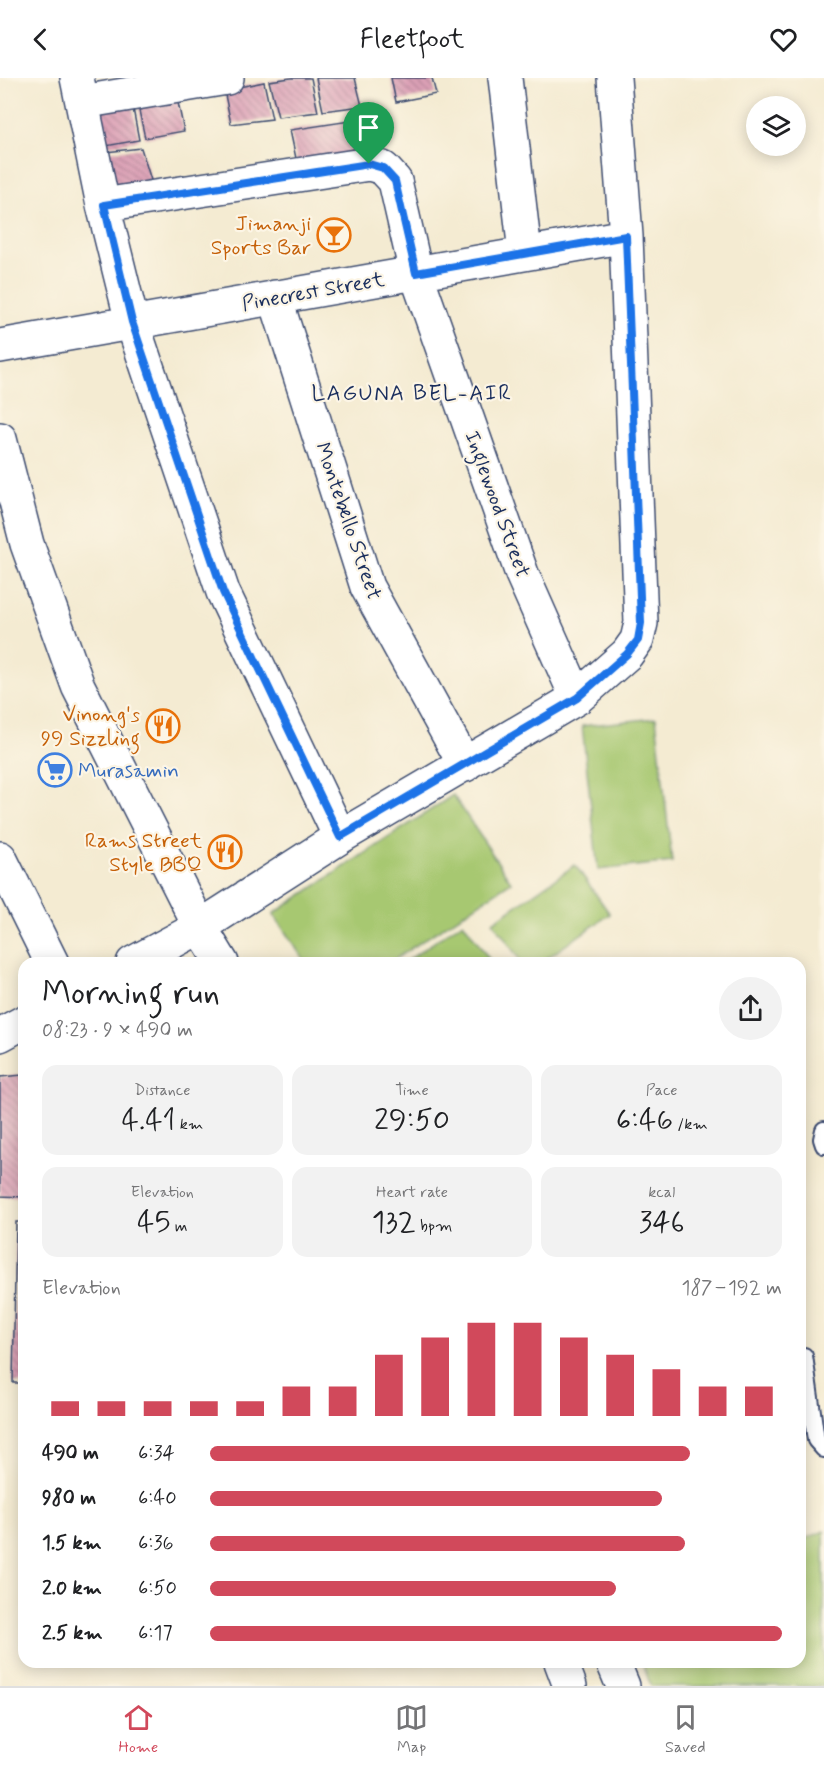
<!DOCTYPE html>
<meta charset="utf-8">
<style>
:root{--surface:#fff;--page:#f2f2f2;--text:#202124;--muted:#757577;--line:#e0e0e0;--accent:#d1495b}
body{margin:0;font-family:Mynerve,sans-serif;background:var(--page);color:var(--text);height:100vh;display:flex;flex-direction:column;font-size:22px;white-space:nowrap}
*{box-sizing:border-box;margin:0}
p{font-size:20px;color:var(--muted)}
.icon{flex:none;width:33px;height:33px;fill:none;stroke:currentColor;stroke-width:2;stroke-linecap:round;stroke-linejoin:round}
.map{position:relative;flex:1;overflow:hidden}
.sheet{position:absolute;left:18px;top:879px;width:788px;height:711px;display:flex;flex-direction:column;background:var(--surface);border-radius:18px;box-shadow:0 3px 15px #0003}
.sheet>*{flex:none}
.controls{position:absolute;left:746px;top:18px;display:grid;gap:12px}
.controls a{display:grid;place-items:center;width:60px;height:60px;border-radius:50%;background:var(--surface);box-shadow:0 3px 15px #0003;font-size:30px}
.pin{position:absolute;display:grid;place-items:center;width:51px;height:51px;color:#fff;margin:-62px -26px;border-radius:50% 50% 50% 0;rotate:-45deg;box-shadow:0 0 6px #0007}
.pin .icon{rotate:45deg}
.round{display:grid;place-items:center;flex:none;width:63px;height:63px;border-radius:32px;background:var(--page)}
.summary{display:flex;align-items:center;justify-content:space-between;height:102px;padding:0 24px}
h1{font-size:33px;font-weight:600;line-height:45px}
.stats{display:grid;grid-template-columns:repeat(3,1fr);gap:9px;height:102px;padding:6px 24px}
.stats div{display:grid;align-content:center;border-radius:15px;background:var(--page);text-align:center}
.stats b{font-size:30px;font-weight:600}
.stats small{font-size:16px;font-weight:400}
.stats p{font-size:16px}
.chart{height:168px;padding:12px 24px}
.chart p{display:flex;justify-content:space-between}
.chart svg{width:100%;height:108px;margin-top:6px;stroke:var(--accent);stroke-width:6}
ul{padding:0 24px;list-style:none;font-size:20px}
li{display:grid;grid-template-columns:96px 72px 1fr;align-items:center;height:45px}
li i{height:15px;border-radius:8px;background:var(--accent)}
header{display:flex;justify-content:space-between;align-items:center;height:78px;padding:0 24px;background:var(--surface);font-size:27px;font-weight:600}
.menu{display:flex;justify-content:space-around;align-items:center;height:84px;border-top:2px solid var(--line);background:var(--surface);font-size:16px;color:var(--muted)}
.menu a{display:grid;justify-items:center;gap:3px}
.menu .selected{color:var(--accent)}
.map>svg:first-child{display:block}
.grass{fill:#a7c871;stroke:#617c68;stroke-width:1.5}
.building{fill:url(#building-back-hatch)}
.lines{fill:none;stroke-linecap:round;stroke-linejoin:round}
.service-casing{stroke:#3c4b6f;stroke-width:20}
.minor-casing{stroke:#3c4b6f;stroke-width:36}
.service{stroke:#fff;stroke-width:16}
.minor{stroke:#fff;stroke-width:33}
.route-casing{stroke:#fff;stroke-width:12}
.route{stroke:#1a73e8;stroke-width:8}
.labels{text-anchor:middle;stroke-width:4.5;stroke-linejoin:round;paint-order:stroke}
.food-label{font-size:21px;fill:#c56008;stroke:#fcf5e5;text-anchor:end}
.street-label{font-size:21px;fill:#1b2f5e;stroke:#fcf5e5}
.shop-label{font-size:21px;fill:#366cbe;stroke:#fcf5e5;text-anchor:start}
.neighbourhood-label{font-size:22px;letter-spacing:1.5px;fill:#1b2f5e;stroke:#fcf5e5}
</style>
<header><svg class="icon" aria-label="back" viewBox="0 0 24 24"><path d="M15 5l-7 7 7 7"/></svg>Fleetfoot<svg class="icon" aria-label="heart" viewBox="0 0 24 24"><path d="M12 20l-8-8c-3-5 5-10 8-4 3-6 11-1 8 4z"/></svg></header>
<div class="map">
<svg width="824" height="1608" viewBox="0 0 824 1608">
<defs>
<pattern id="building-back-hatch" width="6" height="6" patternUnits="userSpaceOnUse" patternTransform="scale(1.5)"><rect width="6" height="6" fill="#dca0b6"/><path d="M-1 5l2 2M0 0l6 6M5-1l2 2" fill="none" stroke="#b28397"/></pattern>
</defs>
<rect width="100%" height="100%" fill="#fcf5e5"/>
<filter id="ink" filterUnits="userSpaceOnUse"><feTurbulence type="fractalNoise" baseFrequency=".0167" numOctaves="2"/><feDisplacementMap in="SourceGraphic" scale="12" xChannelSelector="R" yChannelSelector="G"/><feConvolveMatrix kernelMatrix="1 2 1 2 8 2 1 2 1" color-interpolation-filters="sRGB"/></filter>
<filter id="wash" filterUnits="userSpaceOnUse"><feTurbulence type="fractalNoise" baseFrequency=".008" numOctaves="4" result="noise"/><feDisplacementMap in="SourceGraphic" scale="24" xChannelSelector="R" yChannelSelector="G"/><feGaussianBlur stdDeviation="1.35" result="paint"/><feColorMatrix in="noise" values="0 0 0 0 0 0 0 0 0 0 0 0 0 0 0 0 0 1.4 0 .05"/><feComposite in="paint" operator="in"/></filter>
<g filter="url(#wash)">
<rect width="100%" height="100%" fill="#f4ebd2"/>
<!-- grass -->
<path class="grass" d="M 656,640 L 672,784 L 598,792 L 582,648 Z
M 453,717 L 511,804 L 389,885 L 306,885 L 273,836 Z
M 575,787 L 610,836 L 540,885 L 522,885 L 493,844 Z
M 463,844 L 492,885 L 404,885 Z
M 824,1453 L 824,1608 L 651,1608 L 642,1584 L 800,1584 L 800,1463 Z"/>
<g id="blocks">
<!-- building -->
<path class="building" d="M 291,0 L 311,0 L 318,34 L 278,39 L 269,3 Z
M 316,0 L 355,0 L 362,28 L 323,33 Z
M 391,0 L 432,0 L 436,16 L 396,24 Z
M 264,4 L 272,41 L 231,46 L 224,12 Z
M 176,15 L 184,53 L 145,60 L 136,19 Z
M 131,20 L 139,62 L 95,70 L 87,26 Z
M 363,41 L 370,78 L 298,90 L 290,52 Z
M 141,70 L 154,112 L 107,120 L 97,75 Z
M 23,997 L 24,1119 L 0,1118 L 0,999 Z
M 16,1144 L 24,1144 L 24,1305 L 13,1305 Z"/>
</g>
</g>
<g filter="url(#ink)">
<use href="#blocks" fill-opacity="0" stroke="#3c4b6f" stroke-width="1.5"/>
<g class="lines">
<!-- service casing -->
<g class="service-casing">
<path id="service" d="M 824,1052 L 822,1061 L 824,1067
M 804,1278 L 816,1362 L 824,1371"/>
</g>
<!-- minor casing -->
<g class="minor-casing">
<path id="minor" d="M 77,0 L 103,127 L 132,244 L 223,514 L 340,759
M 505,0 L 525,175
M 82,24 L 227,0
M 103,127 L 369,86 L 383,90 L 395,103 L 416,195 L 522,496 L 577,620
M 275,219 L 367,509 L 465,687
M 0,268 L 626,158
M 0,361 L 27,466 L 78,608 L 200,849 L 222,885
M 0,780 L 52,885
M 133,885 L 200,849 L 340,759 L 577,620 L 627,576 L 637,562 L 641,545 L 626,158 L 614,0
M 0,957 L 24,944
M 561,1584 L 570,1608
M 613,1584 L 623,1608"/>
</g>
<!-- service -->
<use href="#service" class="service"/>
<!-- minor -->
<use href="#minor" class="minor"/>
</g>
</g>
<g class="lines" filter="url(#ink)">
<!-- route casing -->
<g class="route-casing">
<path id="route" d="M 369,86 L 383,90 L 395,103 L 416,195 L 626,158 L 641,545 L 638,562 L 627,576 L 577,620 L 340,759 L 223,514 L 132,244 L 104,127 Z"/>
</g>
<!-- route -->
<use href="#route" class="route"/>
</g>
<!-- icons -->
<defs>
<g id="bar-ring" transform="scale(1.725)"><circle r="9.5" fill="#fcf5e5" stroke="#e8710a" stroke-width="1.5"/><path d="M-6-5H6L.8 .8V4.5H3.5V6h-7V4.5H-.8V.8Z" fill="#e8710a"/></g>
<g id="restaurant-ring" transform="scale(1.725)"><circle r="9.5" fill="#fcf5e5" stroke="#e8710a" stroke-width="1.5"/><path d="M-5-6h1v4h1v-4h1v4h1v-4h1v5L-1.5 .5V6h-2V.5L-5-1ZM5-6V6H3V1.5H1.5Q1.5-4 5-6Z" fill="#e8710a"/></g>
<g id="supermarket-ring" transform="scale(1.725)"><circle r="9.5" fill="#fcf5e5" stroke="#3f7fe0" stroke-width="1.5"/><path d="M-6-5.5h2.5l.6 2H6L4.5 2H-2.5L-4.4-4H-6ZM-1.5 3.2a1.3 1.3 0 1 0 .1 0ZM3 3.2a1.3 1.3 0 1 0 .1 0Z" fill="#3f7fe0"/></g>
</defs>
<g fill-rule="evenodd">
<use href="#bar-ring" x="334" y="157"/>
<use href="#restaurant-ring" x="163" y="648"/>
<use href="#supermarket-ring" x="55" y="692"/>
<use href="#restaurant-ring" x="225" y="774"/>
</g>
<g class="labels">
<!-- food labels -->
<g class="food-label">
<text x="311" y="152">Jimanji<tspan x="311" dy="24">Sports Bar</tspan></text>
<text x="140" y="643">Vinong's<tspan x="140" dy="24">99 Sizzling</tspan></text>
<text x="202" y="769">Rams Street<tspan x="202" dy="24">Style BBQ</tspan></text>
</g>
<!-- street labels -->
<g class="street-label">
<text transform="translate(313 213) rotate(-10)" y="7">Pinecrest Street</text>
<text transform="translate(498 426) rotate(70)" y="7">Inglewood Street</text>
<text transform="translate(349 443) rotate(71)" y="7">Montebello Street</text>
</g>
<!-- shop labels -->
<g class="shop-label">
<text x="78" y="699">Murasamin</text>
</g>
<!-- neighbourhood labels -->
<g class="neighbourhood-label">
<text x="412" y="322">LAGUNA BEL-AIR</text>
</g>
</g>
</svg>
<div class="controls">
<a><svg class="icon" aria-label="layers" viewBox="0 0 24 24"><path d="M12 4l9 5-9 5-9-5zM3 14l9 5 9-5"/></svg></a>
</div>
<div class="pin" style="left:369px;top:86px;background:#1e9e55"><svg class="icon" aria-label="arrive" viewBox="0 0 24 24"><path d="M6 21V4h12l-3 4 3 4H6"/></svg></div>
<section class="sheet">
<div class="summary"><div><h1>Morning run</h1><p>08:23 · 9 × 490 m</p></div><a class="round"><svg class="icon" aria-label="share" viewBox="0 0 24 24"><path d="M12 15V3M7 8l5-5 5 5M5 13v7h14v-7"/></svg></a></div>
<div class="stats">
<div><p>Distance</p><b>4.41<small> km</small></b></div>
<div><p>Time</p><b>29:50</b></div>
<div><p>Pace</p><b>6:46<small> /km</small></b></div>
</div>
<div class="stats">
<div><p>Elevation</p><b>45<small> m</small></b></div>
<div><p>Heart rate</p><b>132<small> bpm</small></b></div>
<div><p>kcal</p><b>346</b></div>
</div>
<div class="chart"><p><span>Elevation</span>187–192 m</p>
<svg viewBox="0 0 160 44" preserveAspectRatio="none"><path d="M5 44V38M15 44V38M25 44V38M35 44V38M45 44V38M55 44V32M65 44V32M75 44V19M85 44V12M95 44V6M105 44V6M115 44V12M125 44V19M135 44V25M145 44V32M155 44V32"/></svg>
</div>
<ul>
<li><b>490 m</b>6:34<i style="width:84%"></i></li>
<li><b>980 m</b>6:40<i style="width:79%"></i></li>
<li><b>1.5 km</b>6:36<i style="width:83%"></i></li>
<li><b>2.0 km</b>6:50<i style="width:71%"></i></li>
<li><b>2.5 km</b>6:17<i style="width:100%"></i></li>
</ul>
</section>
</div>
<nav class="menu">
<a class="selected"><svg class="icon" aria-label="home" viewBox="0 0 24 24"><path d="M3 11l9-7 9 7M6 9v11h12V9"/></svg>Home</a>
<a><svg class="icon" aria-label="map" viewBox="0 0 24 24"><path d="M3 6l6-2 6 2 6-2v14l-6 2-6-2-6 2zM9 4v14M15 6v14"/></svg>Map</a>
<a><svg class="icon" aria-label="saved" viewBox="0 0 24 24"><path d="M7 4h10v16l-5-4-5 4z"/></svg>Saved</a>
</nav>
